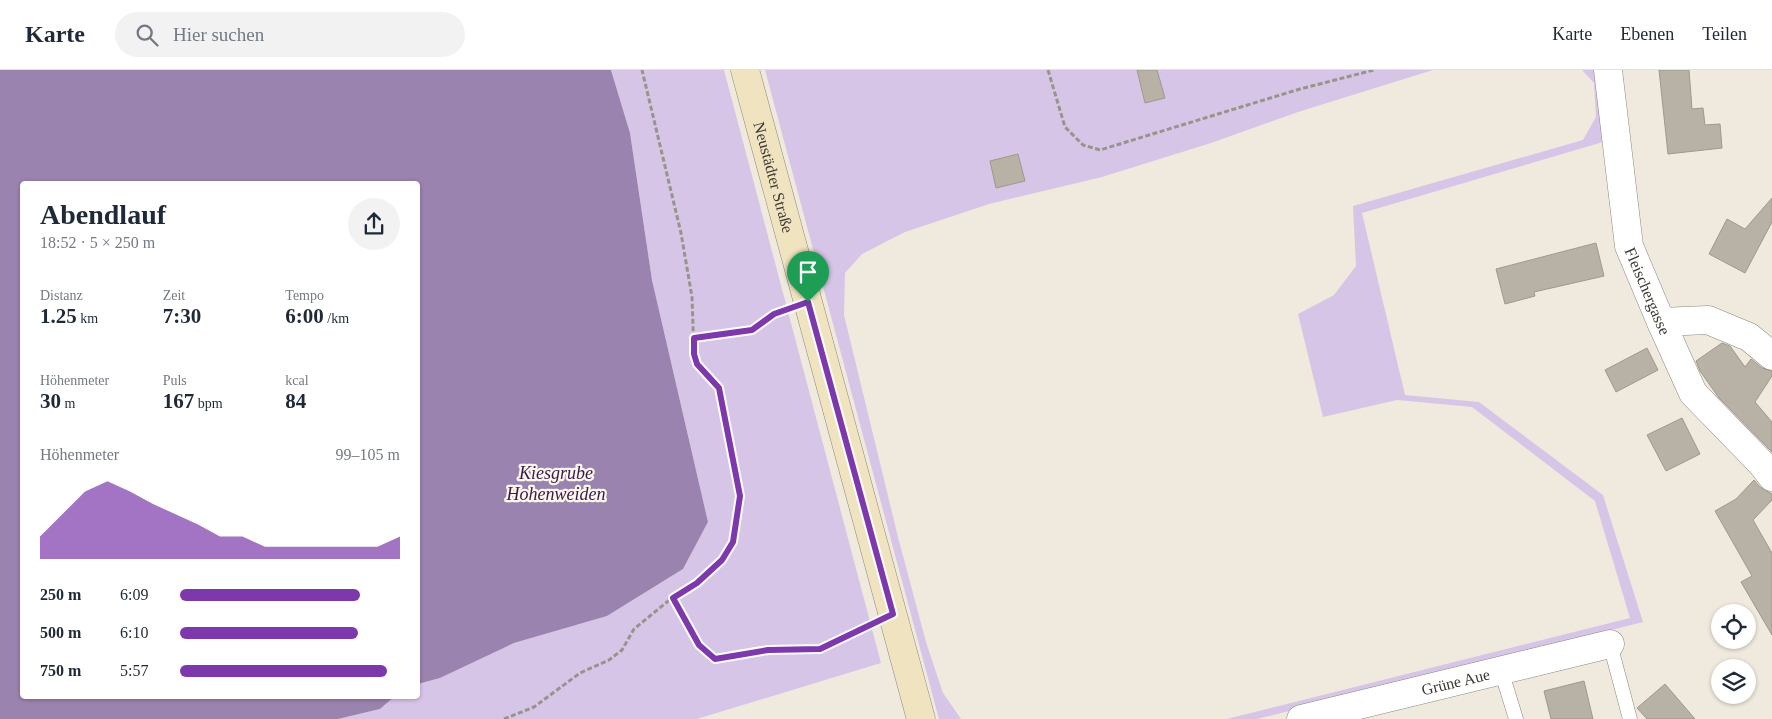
<!DOCTYPE html>
<html lang="de">
<meta charset="utf-8">
<style>
:root{--surface:#fff;--page:#f2f2f3;--text:#1f2937;--muted:#747a83;--line:#e0e1e3;--accent:#7d39ac}
body{margin:0;font-family:"Times New Roman",serif;background:var(--page);color:var(--text);height:100vh;display:flex;flex-direction:column;font-size:19px;white-space:nowrap}
*{box-sizing:border-box;margin:0}
p{font-size:16px;color:var(--muted)}
.icon{flex:none;width:28px;height:28px;fill:none;stroke:currentColor;stroke-width:2;stroke-linecap:round;stroke-linejoin:round}
.map{position:relative;flex:1;overflow:hidden}
.sheet{position:absolute;left:20px;top:111px;width:400px;height:518px;display:flex;flex-direction:column;background:var(--surface);border-radius:5px;box-shadow:0 1px 4px #0004}
.sheet>*{flex:none}
.tools{position:absolute;left:1711px;top:534px;display:grid;gap:10px}
.tools a{display:grid;place-items:center;width:45px;height:45px;border-radius:50%;background:var(--surface);box-shadow:0 1px 4px #0004;font-size:25px}
.pin{position:absolute;display:grid;place-items:center;width:42px;height:42px;color:#fff;margin:-51px -21px;border-radius:50% 50% 50% 0;rotate:-45deg;box-shadow:0 0 5px #0007}
.pin .icon{rotate:45deg}
.round{display:grid;place-items:center;flex:none;width:52px;height:52px;border-radius:26px;background:var(--page)}
.head{display:flex;align-items:center;justify-content:space-between;height:85px;padding:0 20px}
h1{font-size:28px;font-weight:800;line-height:38px}
.metrics{display:grid;grid-template-columns:repeat(3,1fr);gap:8px;height:85px;padding:5px 20px}
.metrics div{display:grid;align-content:center}
.metrics b{font-size:21px;font-weight:800}
.metrics small{font-size:14px;font-weight:400}
.metrics p{font-size:14px}
.chart{height:140px;padding:10px 20px}
.chart p{display:flex;justify-content:space-between}
.chart svg{width:100%;height:90px;margin-top:5px;fill:var(--accent);opacity:.7}
ul{padding:0 20px;list-style:none;font-size:16px}
li{display:grid;grid-template-columns:80px 60px 1fr;align-items:center;height:38px}
li i{height:12px;border-radius:6px;background:var(--accent)}
header{display:flex;align-items:center;gap:30px;box-sizing:border-box;height:70px;padding:0 25px;background:var(--surface);border-bottom:1px solid var(--line)}
header strong{font-size:24px}
nav{display:flex;gap:28px;margin-inline-start:auto;font-size:18px}
.search{width:350px;height:45px;background:var(--page);display:flex;align-items:center;gap:12px;box-sizing:border-box;padding:0 18px;border-radius:28px;color:var(--muted);font-size:19px}
.map>svg:first-child{display:block}
.green{fill:#d7c5e8}
.water{fill:#9b83b0}
.building{fill:#b7b2a5;stroke:#9e998c}
.lines{fill:none;stroke-linecap:round;stroke-linejoin:round}
.lane-casing{stroke:#8d887c;stroke-width:15}
.street-casing{stroke:#8d887c;stroke-width:29}
.secondary-casing{stroke:#8d887c;stroke-width:29}
.path{stroke:#97948a;stroke-width:3;stroke-dasharray:5 2.5;stroke-linecap:butt}
.lane{stroke:#fff;stroke-width:14}
.street{stroke:#fff;stroke-width:28}
.secondary{stroke:#efe3c0;stroke-width:28}
.route-casing{stroke:#fff;stroke-width:10}
.route{stroke:#7d39ac;stroke-width:6}
.labels{text-anchor:middle;stroke-width:4.5;stroke-linejoin:round;paint-order:stroke}
.street-label{font-size:16px;fill:#3a3832;stroke:#fdf7ea}
.water-label{font-size:18px;font-style:italic;fill:#391850;stroke:#fdf7ea}
</style>
<header>
<strong>Karte</strong>
<div class="search"><svg class="icon" aria-label="search" viewBox="0 0 24 24"><circle cx="10" cy="10" r="6"/><path d="M15 15l6 6"/></svg>Hier suchen</div>
<nav><a>Karte</a><a>Ebenen</a><a>Teilen</a></nav>
</header>
<div class="map">
<svg width="1772" height="649" viewBox="0 0 1772 649">
<rect width="100%" height="100%" fill="#efeadd"/>
<!-- green -->
<path class="green" d="M 611,0 L 724,0 L 881,593 L 697,649 L 338,649 L 380,639 L 395,626 L 418,626 L 418,614 L 440,608 L 514,573 L 607,546 L 683,499 L 708,452 L 652,210 L 630,63 Z
M 765,0 L 1433,0 L 1298,42 L 1211,73 L 1102,107 L 989,134 L 905,162 L 862,184 L 845,203 L 844,245 L 898,467 L 926,572 L 943,623 L 961,649 L 939,649 Z
M 1582,0 L 1607,0 L 1603,72 L 1362,143 L 1405,325 L 1479,332 L 1603,425 L 1643,552 L 1257,649 L 1227,649 L 1630,548 L 1595,431 L 1472,337 L 1397,330 L 1323,347 L 1298,244 L 1334,225 L 1356,196 L 1353,136 L 1583,70 L 1596,47 L 1594,13 Z"/>
<!-- water -->
<path class="water" d="M 0,0 L 611,0 L 630,63 L 652,210 L 708,452 L 683,499 L 607,546 L 514,573 L 440,608 L 418,614 L 418,114 L 22,114 L 22,626 L 395,626 L 380,639 L 338,649 L 0,649 Z"/>
<!-- building -->
<path class="building" d="M 1137,0 L 1157,0 L 1165,28 L 1145,33 Z
M 1659,0 L 1689,0 L 1692,39 L 1703,38 L 1705,55 L 1720,54 L 1722,78 L 1668,84 Z
M 1018,84 L 1025,111 L 996,118 L 990,91 Z
M 1772,128 L 1772,152 L 1745,203 L 1709,184 L 1727,149 L 1745,159 Z
M 1596,173 L 1604,206 L 1534,222 L 1535,226 L 1505,234 L 1496,199 Z
M 1722,273 L 1730,276 L 1745,297 L 1751,289 L 1762,298 L 1772,301 L 1772,306 L 1755,332 L 1772,352 L 1772,382 L 1719,328 L 1700,301 L 1696,291 Z
M 1647,278 L 1658,300 L 1616,322 L 1605,300 Z
M 1682,348 L 1700,384 L 1666,401 L 1647,365 Z
M 1754,410 L 1760,417 L 1772,424 L 1772,430 L 1753,450 L 1772,483 L 1772,565 L 1741,512 L 1752,506 L 1715,441 L 1736,429 Z
M 1584,611 L 1593,649 L 1551,649 L 1544,621 Z
M 1665,614 L 1695,649 L 1647,649 L 1637,638 Z"/>
<g class="lines">
<!-- lane casing -->
<g class="lane-casing">
<path id="lane" d="M 1610,574 L 1630,649
M 1501,600 L 1516,649"/>
</g>
<!-- street casing -->
<g class="street-casing">
<g id="street">
<path id="s1" d="M 1608,0 L 1629,176 L 1661,252 L 1693,323 L 1762,394 L 1772,407"/>
<path d="M 1661,252 L 1708,250 L 1749,267 L 1772,286"/>
<path id="s2" d="M 1301,649 L 1610,574"/>
</g>
</g>
<!-- secondary casing -->
<g class="secondary-casing">
<g id="secondary">
<path id="s3" d="M 745,0 L 921,649"/>
</g>
</g>
<!-- path -->
<path class="path" d="M 1048,0 L 1065,57 L 1083,75 L 1100,80 L 1300,19 L 1374,0
M 694,268 L 752,260 L 774,244 L 782,242
M 673,527 L 699,575 L 715,589 L 768,580 L 820,579 L 867,556
M 504,649 L 534,637 L 580,603 L 609,590 L 622,580 L 634,559 L 673,527 L 697,513 L 722,490 L 733,472 L 740,426 L 727,359 L 719,318 L 697,294 L 694,284 L 692,227 L 681,163 L 642,0"/>
<!-- lane -->
<use href="#lane" class="lane"/>
<!-- street -->
<use href="#street" class="street"/>
<!-- secondary -->
<use href="#secondary" class="secondary"/>
</g>
<g class="lines">
<!-- route casing -->
<g class="route-casing">
<path id="route" d="M 808,232 L 893,544 L 820,579 L 768,580 L 715,589 L 699,575 L 673,528 L 697,513 L 722,490 L 733,472 L 740,426 L 719,318 L 697,294 L 694,284 L 694,268 L 752,260 L 774,244 Z"/>
</g>
<!-- route -->
<use href="#route" class="route"/>
</g>
<g class="labels">
<!-- street labels -->
<g class="street-label">
<text dy="6" stroke="none"><textPath href="#s3" startOffset="111">Neustädter Straße</textPath></text>
<text dy="6" stroke="none"><textPath href="#s1" startOffset="226">Fleischergasse</textPath></text>
<text dy="6" stroke="none"><textPath href="#s2" startOffset="159">Grüne Aue</textPath></text>
</g>
<!-- water labels -->
<g class="water-label">
<text x="556" y="409">Kiesgrube<tspan x="556" dy="21">Hohenweiden</tspan></text>
</g>
</g>
</svg>
<div class="tools">
<a><svg class="icon" aria-label="locate" viewBox="0 0 24 24"><circle cx="12" cy="12" r="6"/><path d="M12 2v4M12 18v4M2 12h4M18 12h4"/></svg></a>
<a><svg class="icon" aria-label="layers" viewBox="0 0 24 24"><path d="M12 4l9 5-9 5-9-5zM3 14l9 5 9-5"/></svg></a>
</div>
<div class="pin" style="left:808px;top:232px;background:#1e9e55"><svg class="icon" aria-label="arrive" viewBox="0 0 24 24"><path d="M6 21V4h12l-3 4 3 4H6"/></svg></div>
<section class="sheet">
<div class="head"><div><h1>Abendlauf</h1><p>18:52 · 5 × 250 m</p></div><a class="round"><svg class="icon" aria-label="share" viewBox="0 0 24 24"><path d="M12 15V3M7 8l5-5 5 5M5 13v7h14v-7"/></svg></a></div>
<div class="metrics">
<div><p>Distanz</p><b>1.25<small> km</small></b></div>
<div><p>Zeit</p><b>7:30</b></div>
<div><p>Tempo</p><b>6:00<small> /km</small></b></div>
</div>
<div class="metrics">
<div><p>Höhenmeter</p><b>30<small> m</small></b></div>
<div><p>Puls</p><b>167<small> bpm</small></b></div>
<div><p>kcal</p><b>84</b></div>
</div>
<div class="chart"><p><span>Höhenmeter</span>99–105 m</p>
<svg viewBox="0 0 160 44" preserveAspectRatio="none"><path d="M0 44V33L10 22L20 11L30 6L40 11L50 17L60 22L70 27L80 33L90 33L100 38L110 38L120 38L130 38L140 38L150 38L160 33V44z"/></svg>
</div>
<ul>
<li><b>250 m</b>6:09<i style="width:82%"></i></li>
<li><b>500 m</b>6:10<i style="width:81%"></i></li>
<li><b>750 m</b>5:57<i style="width:94%"></i></li>
</ul>
</section>
</div>
